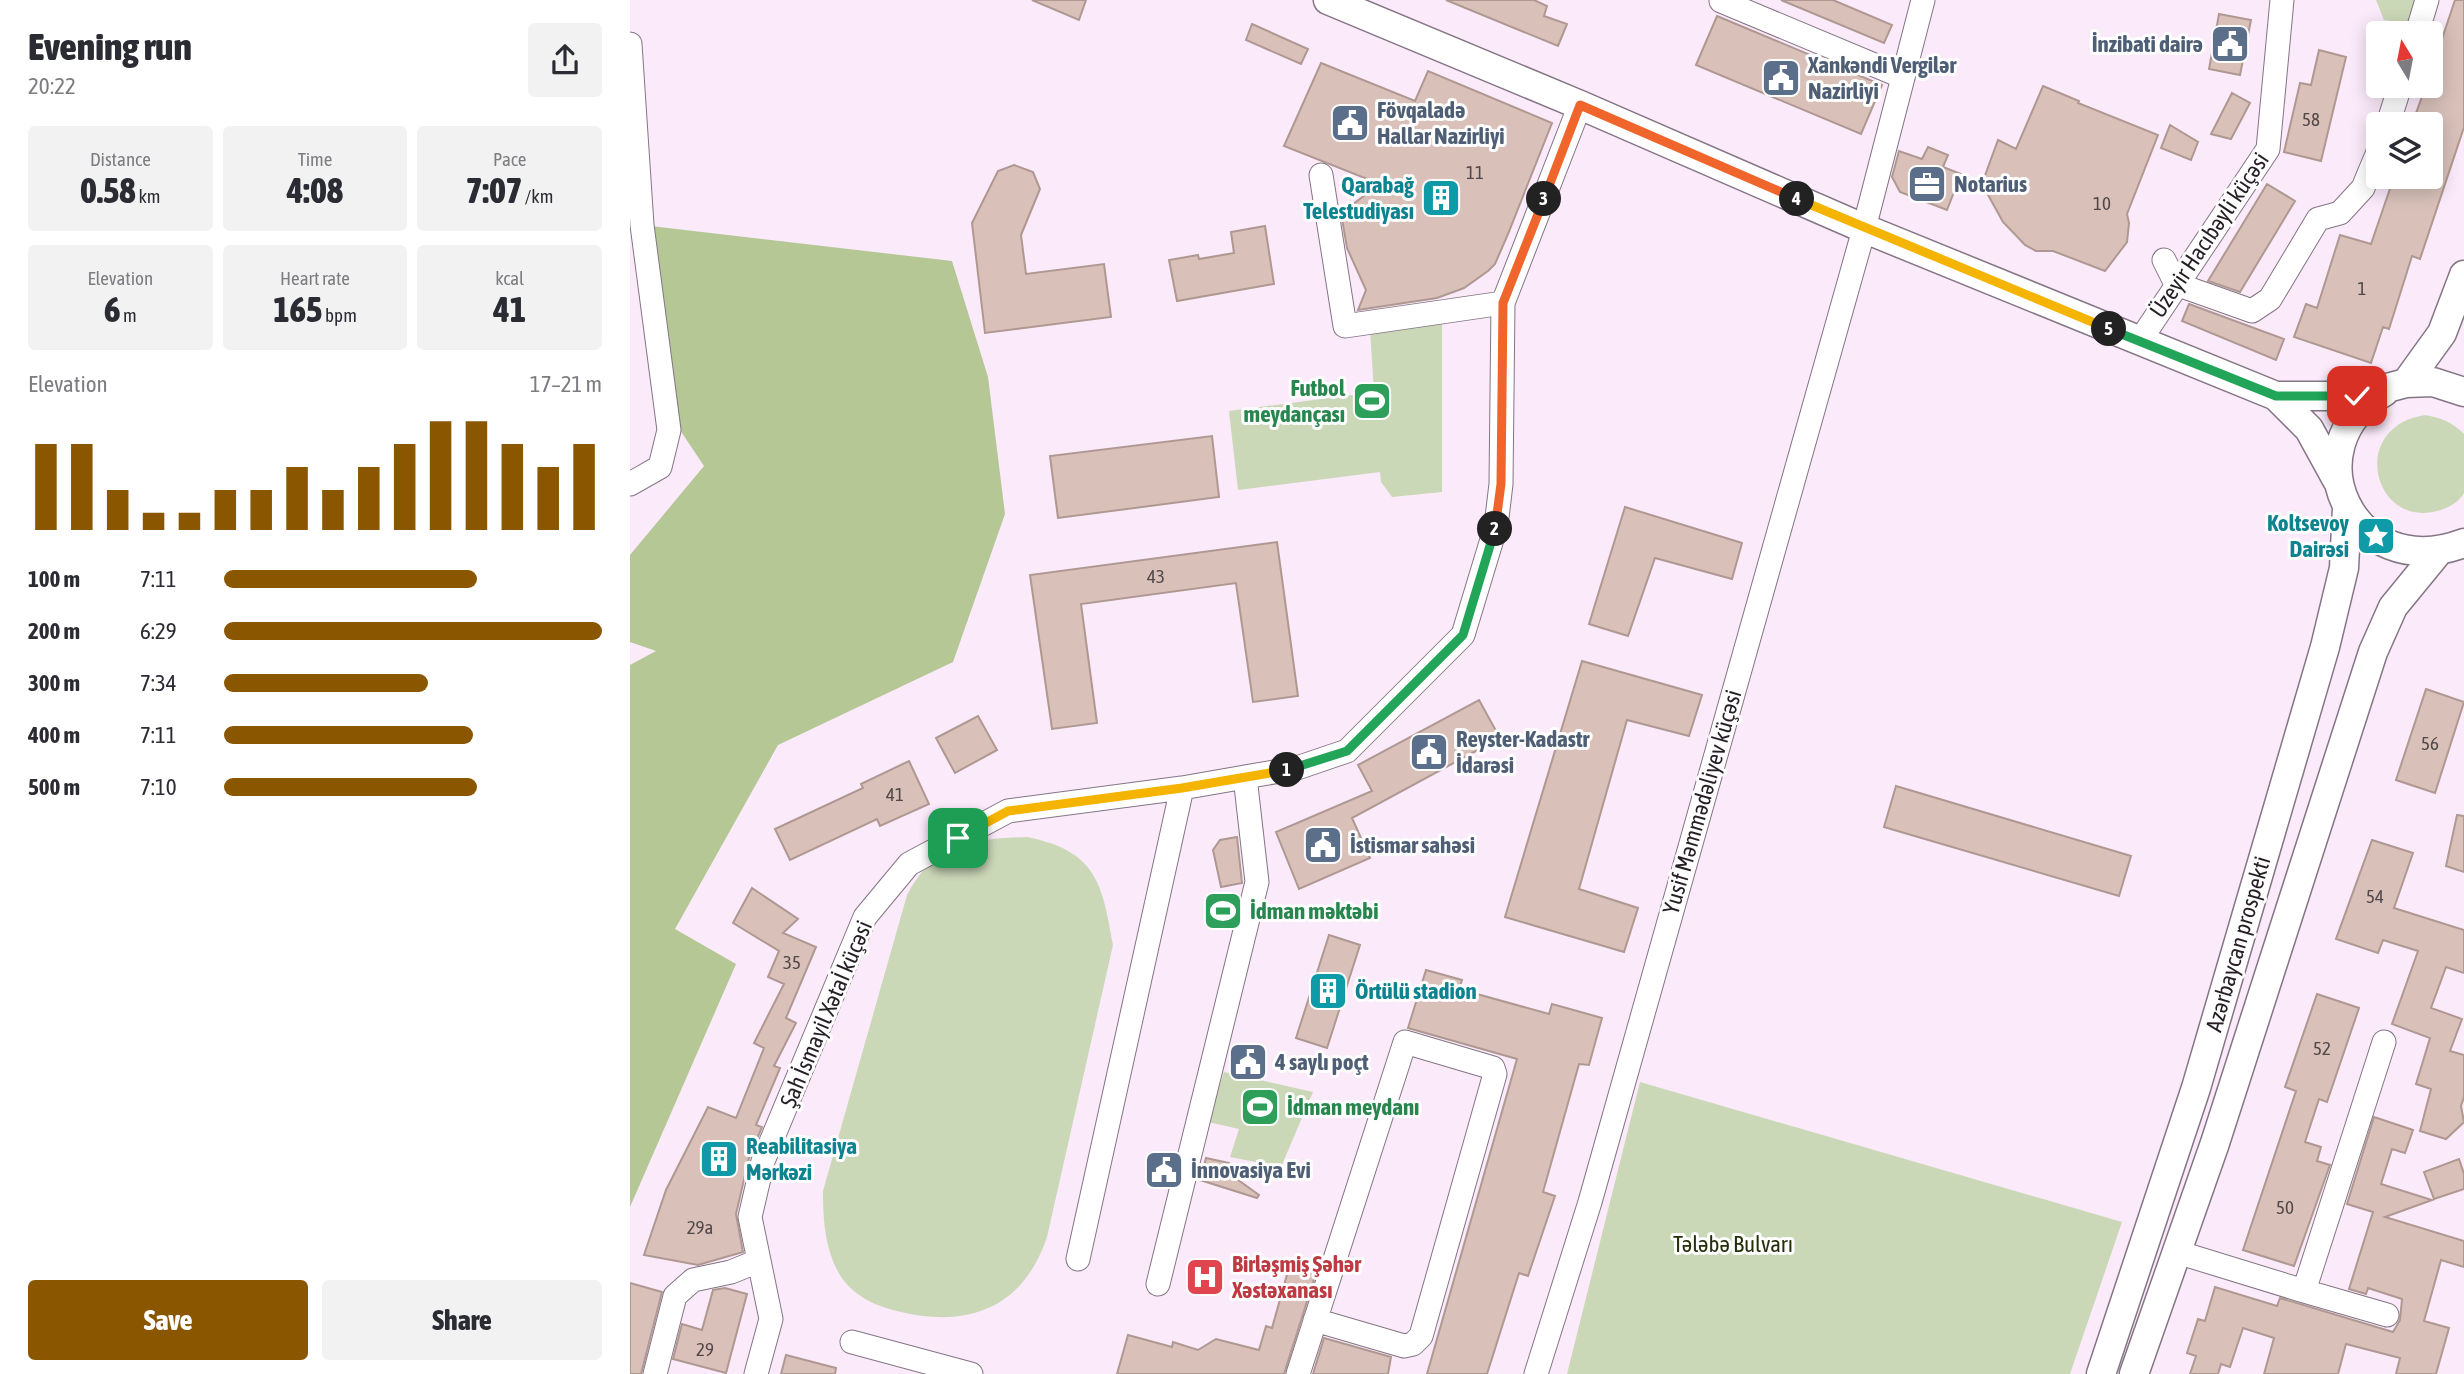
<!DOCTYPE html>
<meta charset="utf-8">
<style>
:root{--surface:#fff;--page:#f2f2f3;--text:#2b2b33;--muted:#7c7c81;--accent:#8a5700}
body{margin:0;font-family:"Asap Condensed",sans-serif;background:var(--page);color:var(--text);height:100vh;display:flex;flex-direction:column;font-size:26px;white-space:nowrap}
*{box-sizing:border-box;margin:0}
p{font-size:23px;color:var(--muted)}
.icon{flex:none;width:38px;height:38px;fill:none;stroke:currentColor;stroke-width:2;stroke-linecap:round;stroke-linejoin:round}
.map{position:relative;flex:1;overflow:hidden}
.panel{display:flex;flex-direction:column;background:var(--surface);width:630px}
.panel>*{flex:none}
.needle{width:46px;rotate:350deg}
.buttons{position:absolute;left:1736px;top:21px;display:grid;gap:14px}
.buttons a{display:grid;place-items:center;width:77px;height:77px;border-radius:7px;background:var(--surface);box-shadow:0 4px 18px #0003;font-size:35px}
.pin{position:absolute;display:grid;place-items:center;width:60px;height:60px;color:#fff;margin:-30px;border-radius:14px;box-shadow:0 4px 10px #0006}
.km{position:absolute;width:35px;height:35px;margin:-18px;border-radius:50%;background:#222;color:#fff;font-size:19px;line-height:35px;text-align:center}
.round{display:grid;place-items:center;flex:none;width:74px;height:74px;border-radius:7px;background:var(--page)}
.summary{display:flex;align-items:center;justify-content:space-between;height:119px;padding:0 28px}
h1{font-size:38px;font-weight:800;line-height:52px}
.figures{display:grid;grid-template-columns:repeat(3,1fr);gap:10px;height:119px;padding:7px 28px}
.figures div{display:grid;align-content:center;border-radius:7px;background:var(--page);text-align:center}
.figures b{font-size:35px;font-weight:800}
.figures small{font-size:19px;font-weight:400}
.figures p{font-size:19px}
.chart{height:196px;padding:14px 28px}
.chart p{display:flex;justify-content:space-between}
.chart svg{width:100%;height:126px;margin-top:7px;stroke:var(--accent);stroke-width:6}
.action{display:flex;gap:14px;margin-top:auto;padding:14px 28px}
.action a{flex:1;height:80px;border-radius:7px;background:var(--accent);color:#fff;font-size:28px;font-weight:800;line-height:80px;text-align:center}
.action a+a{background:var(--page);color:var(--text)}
ul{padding:0 28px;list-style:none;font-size:23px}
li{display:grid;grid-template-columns:112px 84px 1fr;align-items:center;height:52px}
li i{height:18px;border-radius:9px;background:var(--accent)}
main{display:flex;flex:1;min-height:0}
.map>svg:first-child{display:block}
.green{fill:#cbd8b8}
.forest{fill:#b4c794}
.building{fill:#d9c1ba;stroke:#af9892;stroke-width:2}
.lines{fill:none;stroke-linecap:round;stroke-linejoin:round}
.minor-casing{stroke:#847584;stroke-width:25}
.major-casing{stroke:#847584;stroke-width:31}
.minor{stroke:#fff;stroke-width:23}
.major{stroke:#fff;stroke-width:28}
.split-1-casing{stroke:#fff;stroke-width:14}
.split-2-casing{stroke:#fff;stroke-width:14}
.split-3-casing{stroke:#fff;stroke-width:14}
.split-4-casing{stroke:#fff;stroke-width:14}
.split-5-casing{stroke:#fff;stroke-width:14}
.split-6-casing{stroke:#fff;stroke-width:14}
.split-1{stroke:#f5b400;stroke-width:9}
.split-2{stroke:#22a559;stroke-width:9}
.split-3{stroke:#f0652b;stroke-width:9}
.split-4{stroke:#f0652b;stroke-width:9}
.split-5{stroke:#f5b400;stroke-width:9}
.split-6{stroke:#22a559;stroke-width:9}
.labels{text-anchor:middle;stroke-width:6;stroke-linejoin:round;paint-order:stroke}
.number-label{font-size:19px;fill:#52484a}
.service-label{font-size:23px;font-weight:bold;fill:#4e5e75;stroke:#fdfdfd;text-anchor:start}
.culture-label{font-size:23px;font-weight:bold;fill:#0d838f;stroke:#fdfdfd;text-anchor:end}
.street-label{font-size:23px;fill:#251f25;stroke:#fdfdfd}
.leisure-label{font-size:23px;font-weight:bold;fill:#27864d;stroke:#fdfdfd;text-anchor:start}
.park-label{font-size:23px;fill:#24300a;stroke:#fdfdfd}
.health-label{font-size:23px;font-weight:bold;fill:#be3a42;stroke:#fdfdfd;text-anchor:start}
</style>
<main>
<section class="panel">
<div class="summary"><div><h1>Evening run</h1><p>20:22</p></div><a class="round"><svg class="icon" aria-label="share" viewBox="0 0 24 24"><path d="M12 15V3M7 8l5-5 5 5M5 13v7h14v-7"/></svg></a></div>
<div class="figures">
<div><p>Distance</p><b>0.58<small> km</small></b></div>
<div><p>Time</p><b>4:08</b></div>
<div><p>Pace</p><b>7:07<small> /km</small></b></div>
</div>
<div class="figures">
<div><p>Elevation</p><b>6<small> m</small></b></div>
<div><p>Heart rate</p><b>165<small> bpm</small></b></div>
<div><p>kcal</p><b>41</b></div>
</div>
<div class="chart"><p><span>Elevation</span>17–21 m</p>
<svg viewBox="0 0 160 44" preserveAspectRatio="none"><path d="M5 44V14M15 44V14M25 44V30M35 44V38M45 44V38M55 44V30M65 44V30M75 44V22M85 44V30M95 44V22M105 44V14M115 44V6M125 44V6M135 44V14M145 44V22M155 44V14"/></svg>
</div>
<ul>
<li><b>100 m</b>7:11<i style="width:67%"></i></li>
<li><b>200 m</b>6:29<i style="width:100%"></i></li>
<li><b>300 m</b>7:34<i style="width:54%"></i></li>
<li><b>400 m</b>7:11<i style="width:66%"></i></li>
<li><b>500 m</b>7:10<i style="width:67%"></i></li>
</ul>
<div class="action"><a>Save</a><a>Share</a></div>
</section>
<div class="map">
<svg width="1834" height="1374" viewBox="0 0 1834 1374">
<rect width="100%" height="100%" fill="#fbeafa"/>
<!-- green -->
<path class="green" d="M 1746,0 L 1795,0 L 1787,25 L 1754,20 Z
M 812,320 L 812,492 L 762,497 L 751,482 L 750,472 L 608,490 L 599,411 L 744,392 L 740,329 Z
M 1795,415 C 1812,418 1822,422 1834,434 L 1834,493 C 1828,503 1818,508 1807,511 C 1743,528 1718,427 1795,415 Z
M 397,837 C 466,851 472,882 483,945 L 417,1237 C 393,1309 337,1329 267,1311 C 245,1306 222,1295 210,1275 C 195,1250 193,1220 193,1191 L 277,895 C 304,843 343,839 397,837 Z
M 594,1072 L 683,1092 L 651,1167 L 600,1157 L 609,1129 L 578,1122 Z
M 1010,1082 L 1492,1222 L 1440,1374 L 937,1374 Z"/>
<!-- forest -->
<path class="forest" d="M 12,225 L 322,261 L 358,377 L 375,514 L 323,662 L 148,745 L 45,929 L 106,964 L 0,1207 L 0,665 L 26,651 L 0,642 L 0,555 L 74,466 L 46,424 Z"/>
<!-- building -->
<path class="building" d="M 402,0 L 456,0 L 449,20 Z
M 816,0 L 904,0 L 917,6 L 914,16 L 937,24 L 928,46 Z
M 1151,0 L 1203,0 L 1262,25 L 1254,43 Z
M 1825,0 L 1834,0 L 1834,127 L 1790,259 L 1782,256 L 1759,329 L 1753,327 L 1741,363 L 1664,337 L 1676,304 L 1687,308 L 1710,235 L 1741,244 L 1764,177 L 1801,177 L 1801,124 L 1782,124 L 1796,86 L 1801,86 L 1801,72 Z
M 1589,14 L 1621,20 L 1610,75 L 1579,69 Z
M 1087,16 L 1252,85 L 1231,134 L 1066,65 Z
M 622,24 L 678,49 L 671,64 L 616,40 Z
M 1689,50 L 1716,57 L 1691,161 L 1654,152 L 1670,83 L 1681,85 Z
M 691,63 L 785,101 L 798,71 L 922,123 L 878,234 L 865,264 L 858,271 L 834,288 L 807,298 L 728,310 L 736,290 L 717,248 L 711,213 L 750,184 L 654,146 Z
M 1413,86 L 1449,101 L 1448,103 L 1528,135 L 1497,214 L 1499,223 L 1497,242 L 1475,271 L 1423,251 L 1406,251 L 1395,245 L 1373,222 L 1357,193 L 1353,181 L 1368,140 L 1386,149 Z
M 1602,93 L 1620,103 L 1601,139 L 1581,134 Z
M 1540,125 L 1568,142 L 1561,160 L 1531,148 Z
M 1298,147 L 1318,155 L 1313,167 L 1331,174 L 1317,210 L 1270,192 L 1262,177 L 1269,151 L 1292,159 Z
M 384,165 L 403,172 L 410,189 L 391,235 L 396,274 L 474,264 L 481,317 L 355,333 L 342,223 L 368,171 Z
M 1637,184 L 1665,201 L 1610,292 L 1578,281 Z
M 635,226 L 644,284 L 547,301 L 539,260 L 568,255 L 569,259 L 604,253 L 601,232 Z
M 1559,304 L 1654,339 L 1646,360 L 1552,321 Z
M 582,436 L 589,497 L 428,518 L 420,456 Z
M 995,507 L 1112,543 L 1102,579 L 1025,558 L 998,636 L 959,624 Z
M 647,542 L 668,696 L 623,702 L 606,583 L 451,604 L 467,723 L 422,729 L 400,575 Z
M 952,661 L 1072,695 L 1059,736 L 997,720 L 949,889 L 1008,908 L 994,952 L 875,917 Z
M 1796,689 L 1834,702 L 1805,793 L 1766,780 Z
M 849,700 L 870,738 L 722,818 L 740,858 L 669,889 L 646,832 L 742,791 L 728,765 Z
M 348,716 L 367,750 L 325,773 L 306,738 Z
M 279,761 L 299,804 L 250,826 L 247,819 L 160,860 L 145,829 L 233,788 L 231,784 Z
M 1266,786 L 1501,856 L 1489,896 L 1254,827 Z
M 1827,815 L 1834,816 L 1834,872 L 1816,866 Z
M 607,837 L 612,883 L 591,887 L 583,850 L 590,840 Z
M 1742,840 L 1783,853 L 1764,908 L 1834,930 L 1834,973 L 1816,967 L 1801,1008 L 1832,1019 L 1820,1051 L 1834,1055 L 1834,1097 L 1831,1106 L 1834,1122 L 1816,1139 L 1790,1131 L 1801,1089 L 1786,1084 L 1800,1038 L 1762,1024 L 1788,951 L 1753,940 L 1748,953 L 1706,939 Z
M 122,888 L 168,919 L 153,933 L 186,947 L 156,1018 L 166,1023 L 144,1066 L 150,1068 L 126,1125 L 132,1127 L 119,1158 L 106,1214 L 113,1252 L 68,1265 L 14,1255 L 36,1190 L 78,1107 L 106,1118 L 134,1048 L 124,1043 L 154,984 L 138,977 L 149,951 L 103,923 Z
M 699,935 L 730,945 L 697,1048 L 666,1038 Z
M 796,970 L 832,980 L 829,989 L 919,1014 L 922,1004 L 972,1018 L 959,1065 L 949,1064 L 913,1192 L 925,1196 L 898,1276 L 889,1273 L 857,1374 L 797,1374 L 887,1059 L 778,1028 Z
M 1687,994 L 1729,1008 L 1697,1102 L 1689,1099 L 1675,1142 L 1691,1147 L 1687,1161 L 1700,1165 L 1664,1266 L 1613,1250 L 1666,1091 L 1655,1087 Z
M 1744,1117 L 1783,1130 L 1775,1153 L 1762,1149 L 1751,1184 L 1802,1200 L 1755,1217 L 1834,1241 L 1834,1267 L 1811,1260 L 1794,1321 L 1819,1328 L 1806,1374 L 1766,1374 L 1770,1358 L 1716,1344 L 1708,1374 L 1634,1374 L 1644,1338 L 1613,1328 L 1600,1367 L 1591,1364 L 1588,1374 L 1560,1374 L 1566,1356 L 1557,1353 L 1568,1319 L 1575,1321 L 1585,1287 L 1647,1306 L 1650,1298 L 1763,1332 L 1770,1320 L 1772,1299 L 1738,1288 L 1736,1294 L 1719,1289 L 1743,1212 L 1717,1204 Z
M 576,1158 L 599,1163 L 597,1172 L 629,1195 L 627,1198 L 570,1180 Z
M 1829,1159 L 1834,1174 L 1834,1189 L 1804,1199 L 1794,1172 Z
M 660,1264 L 687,1270 L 654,1374 L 487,1374 L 498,1335 L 542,1347 L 543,1342 L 568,1350 L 586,1339 L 629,1350 L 636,1326 L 642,1328 Z
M 0,1283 L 32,1292 L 11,1374 L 0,1374 Z
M 95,1288 L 117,1294 L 96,1373 L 43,1359 L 52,1324 L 72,1330 L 83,1290 Z
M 694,1338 L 761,1357 L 758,1374 L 683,1374 Z
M 156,1355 L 206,1368 L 205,1374 L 151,1374 Z"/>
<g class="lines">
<!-- minor casing -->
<g class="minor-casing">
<path id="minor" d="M 1091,1 L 1273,77
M 1787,33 L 1797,0
M 0,44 L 12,225 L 39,430 L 30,467 L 0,484
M 1758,124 L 1770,86
M 691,175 L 715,326 L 873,303
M 1534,260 L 1546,284 L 1622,311 L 1640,299 L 1688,219 L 1710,213 L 1733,188 L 1748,152
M 1509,342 L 1638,149 L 1652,0
M 1547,1252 L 1674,1291 L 1754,1042
M 448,1259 L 552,788
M 528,1284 L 627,882 L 615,777
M 1674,1291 L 1757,1315
M 222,1342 L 341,1374
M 25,1374 L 45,1296 L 63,1280 L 101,1272 L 128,1261
M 126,1374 L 141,1319 L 120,1217 L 133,1161 L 235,917 L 279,864 L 378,811 L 552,788 L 667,768 L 717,751 L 833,635 L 866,526 L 871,484 L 873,303 L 950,105
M 668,1374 L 775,1042 L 863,1068 L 865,1074 L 791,1336 L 783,1344 L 774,1346 L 685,1320
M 906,1374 L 960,1202 L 1231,240 L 1293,0"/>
</g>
<!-- major casing -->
<g class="major-casing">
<path id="major" d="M 698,0 L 950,105 L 1233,228 L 1646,396 L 1727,396 L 1776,383 L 1803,382 L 1834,392
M 1776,383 L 1812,333 L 1834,275
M 1754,392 C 1660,445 1720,586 1834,543
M 1646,396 L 1679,429 L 1707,480
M 1471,1374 L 1566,1088 L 1695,647 L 1714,568 L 1717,508
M 1504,1374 L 1585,1143 L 1743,652 L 1763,607 L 1808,552"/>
</g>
<!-- minor -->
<use href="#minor" class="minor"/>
<!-- major -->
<use href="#major" class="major"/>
</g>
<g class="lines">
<!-- split-1 casing -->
<g class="split-1-casing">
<path id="split-1" d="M 328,838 L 378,811 L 552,788 L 657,770"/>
</g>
<!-- split-2 casing -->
<g class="split-2-casing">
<path id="split-2" d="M 657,770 L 717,751 L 833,635 L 865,529"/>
</g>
<!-- split-3 casing -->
<g class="split-3-casing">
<path id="split-3" d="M 865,529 L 871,484 L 873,303 L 914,199"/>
</g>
<!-- split-4 casing -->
<g class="split-4-casing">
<path id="split-4" d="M 914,199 L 950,105 L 1167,199"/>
</g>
<!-- split-5 casing -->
<g class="split-5-casing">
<path id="split-5" d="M 1167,199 L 1479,329"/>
</g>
<!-- split-6 casing -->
<g class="split-6-casing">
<path id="split-6" d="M 1479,329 L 1646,396 L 1727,396"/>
</g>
<!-- split-1 -->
<use href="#split-1" class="split-1"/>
<!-- split-2 -->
<use href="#split-2" class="split-2"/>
<!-- split-3 -->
<use href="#split-3" class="split-3"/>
<!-- split-4 -->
<use href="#split-4" class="split-4"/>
<!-- split-5 -->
<use href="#split-5" class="split-5"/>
<!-- split-6 -->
<use href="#split-6" class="split-6"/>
</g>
<!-- icons -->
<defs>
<g id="civic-square" transform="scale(2.0125)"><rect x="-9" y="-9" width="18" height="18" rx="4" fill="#5c6f8a" stroke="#fdfdfd"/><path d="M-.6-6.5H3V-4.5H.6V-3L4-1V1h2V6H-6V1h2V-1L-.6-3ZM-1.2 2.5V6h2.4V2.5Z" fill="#fff"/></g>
<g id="office-square" transform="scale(2.0125)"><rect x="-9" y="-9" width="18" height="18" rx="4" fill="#5c6f8a" stroke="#fdfdfd"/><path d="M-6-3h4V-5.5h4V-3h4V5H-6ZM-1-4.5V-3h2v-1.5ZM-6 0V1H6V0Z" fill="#fff"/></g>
<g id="building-square" transform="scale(2.0125)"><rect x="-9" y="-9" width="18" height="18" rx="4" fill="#0f9aa8" stroke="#fdfdfd"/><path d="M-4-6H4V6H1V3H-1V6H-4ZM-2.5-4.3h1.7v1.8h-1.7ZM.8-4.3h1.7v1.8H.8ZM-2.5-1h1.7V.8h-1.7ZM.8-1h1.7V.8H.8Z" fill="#fff"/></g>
<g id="stadium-square" transform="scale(2.0125)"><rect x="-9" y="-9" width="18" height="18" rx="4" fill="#2e9e5b" stroke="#fdfdfd"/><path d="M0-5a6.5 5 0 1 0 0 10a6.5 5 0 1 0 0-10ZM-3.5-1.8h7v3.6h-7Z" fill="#fff"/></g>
<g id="sight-square" transform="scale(2.0125)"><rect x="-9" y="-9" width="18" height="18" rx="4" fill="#0f9aa8" stroke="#fdfdfd"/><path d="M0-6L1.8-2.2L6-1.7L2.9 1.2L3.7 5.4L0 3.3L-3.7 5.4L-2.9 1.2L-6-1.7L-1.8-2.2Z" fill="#fff"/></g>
<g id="hospital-square" transform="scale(2.0125)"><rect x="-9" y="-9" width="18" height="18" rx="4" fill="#e0444e" stroke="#fdfdfd"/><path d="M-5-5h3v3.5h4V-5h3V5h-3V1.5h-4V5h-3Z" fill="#fff"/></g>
</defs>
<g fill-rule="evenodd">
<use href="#civic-square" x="1600" y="44"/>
<use href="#civic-square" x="1151" y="78"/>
<use href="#civic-square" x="720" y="123"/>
<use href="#office-square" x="1297" y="184"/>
<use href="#building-square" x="811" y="198"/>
<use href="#stadium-square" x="742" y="401"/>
<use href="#sight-square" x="1746" y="536"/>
<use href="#civic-square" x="799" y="752"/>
<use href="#civic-square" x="693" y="845"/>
<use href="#stadium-square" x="593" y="911"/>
<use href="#building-square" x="698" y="991"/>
<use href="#civic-square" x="618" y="1062"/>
<use href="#stadium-square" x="630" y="1107"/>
<use href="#building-square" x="89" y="1159"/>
<use href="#civic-square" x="534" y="1170"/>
<use href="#hospital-square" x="575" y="1277"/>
</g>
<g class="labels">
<!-- number labels -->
<g class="number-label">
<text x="1681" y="126">58</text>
<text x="845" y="179">11</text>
<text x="1472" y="210">10</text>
<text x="1732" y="295">1</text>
<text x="526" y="583">43</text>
<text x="1800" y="750">56</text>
<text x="265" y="801">41</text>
<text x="1745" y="903">54</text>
<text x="162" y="969">35</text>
<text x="1692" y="1055">52</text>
<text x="1655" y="1214">50</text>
<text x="70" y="1234">29a</text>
<text x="75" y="1356">29</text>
</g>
<!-- service labels -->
<g class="service-label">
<text x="1573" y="52" text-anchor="end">İnzibati dairə</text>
<text x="1178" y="73">Xankəndi Vergilər<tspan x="1178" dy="26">Nazirliyi</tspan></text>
<text x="747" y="118">Fövqaladə<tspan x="747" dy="26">Hallar Nazirliyi</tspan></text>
<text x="1324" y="192">Notarius</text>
<text x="826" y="747">Reyster-Kadastr<tspan x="826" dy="26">İdarəsi</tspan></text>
<text x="720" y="853">İstismar sahəsi</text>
<text x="645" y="1070">4 saylı poçt</text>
<text x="561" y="1178">İnnovasiya Evi</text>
</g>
<!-- culture labels -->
<g class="culture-label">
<text x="784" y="193">Qarabağ<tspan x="784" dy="26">Telestudiyası</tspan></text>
<text x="1719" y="531">Koltsevoy<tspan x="1719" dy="26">Dairəsi</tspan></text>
<text x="725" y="999" text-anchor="start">Örtülü stadion</text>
<text x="116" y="1154" text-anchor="start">Reabilitasiya<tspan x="116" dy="26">Mərkəzi</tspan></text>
</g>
<!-- street labels -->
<g class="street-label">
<text transform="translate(1579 235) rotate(-56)" y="8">Üzeyir Hacıbəyli küçəsi</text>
<text transform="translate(1072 802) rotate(-74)" y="8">Yusif Məmmədəliyev küçəsi</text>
<text transform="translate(1608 944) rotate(-74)" y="8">Azərbaycan prospekti</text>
<text transform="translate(196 1014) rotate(-67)" y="8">Şah İsmayil Xətaİ küçəsi</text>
</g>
<!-- leisure labels -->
<g class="leisure-label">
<text x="715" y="396" text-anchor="end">Futbol<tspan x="715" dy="26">meydançası</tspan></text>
<text x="620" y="919">İdman məktəbi</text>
<text x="657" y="1115">İdman meydanı</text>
</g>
<!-- park labels -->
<g class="park-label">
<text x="1103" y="1252">Tələbə Bulvarı</text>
</g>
<!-- health labels -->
<g class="health-label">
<text x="602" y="1272">Birləşmiş Şəhər<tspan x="602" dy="26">Xəstəxanası</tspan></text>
</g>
</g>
</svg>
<div class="buttons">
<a><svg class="needle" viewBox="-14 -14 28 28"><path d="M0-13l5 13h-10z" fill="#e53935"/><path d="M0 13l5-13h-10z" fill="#7c7c81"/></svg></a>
<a><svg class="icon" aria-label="layers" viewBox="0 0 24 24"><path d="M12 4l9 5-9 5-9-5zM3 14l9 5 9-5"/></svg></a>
</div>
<div class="pin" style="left:328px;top:838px;background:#1e9e55"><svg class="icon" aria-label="arrive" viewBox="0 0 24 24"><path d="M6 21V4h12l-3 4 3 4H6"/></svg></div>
<div class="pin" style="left:1727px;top:396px;background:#d93025"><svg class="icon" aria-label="check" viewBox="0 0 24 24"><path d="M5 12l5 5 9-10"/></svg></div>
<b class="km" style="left:657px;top:770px">1</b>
<b class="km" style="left:865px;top:529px">2</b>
<b class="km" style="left:914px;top:199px">3</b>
<b class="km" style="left:1167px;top:199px">4</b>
<b class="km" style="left:1479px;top:329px">5</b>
</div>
</main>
